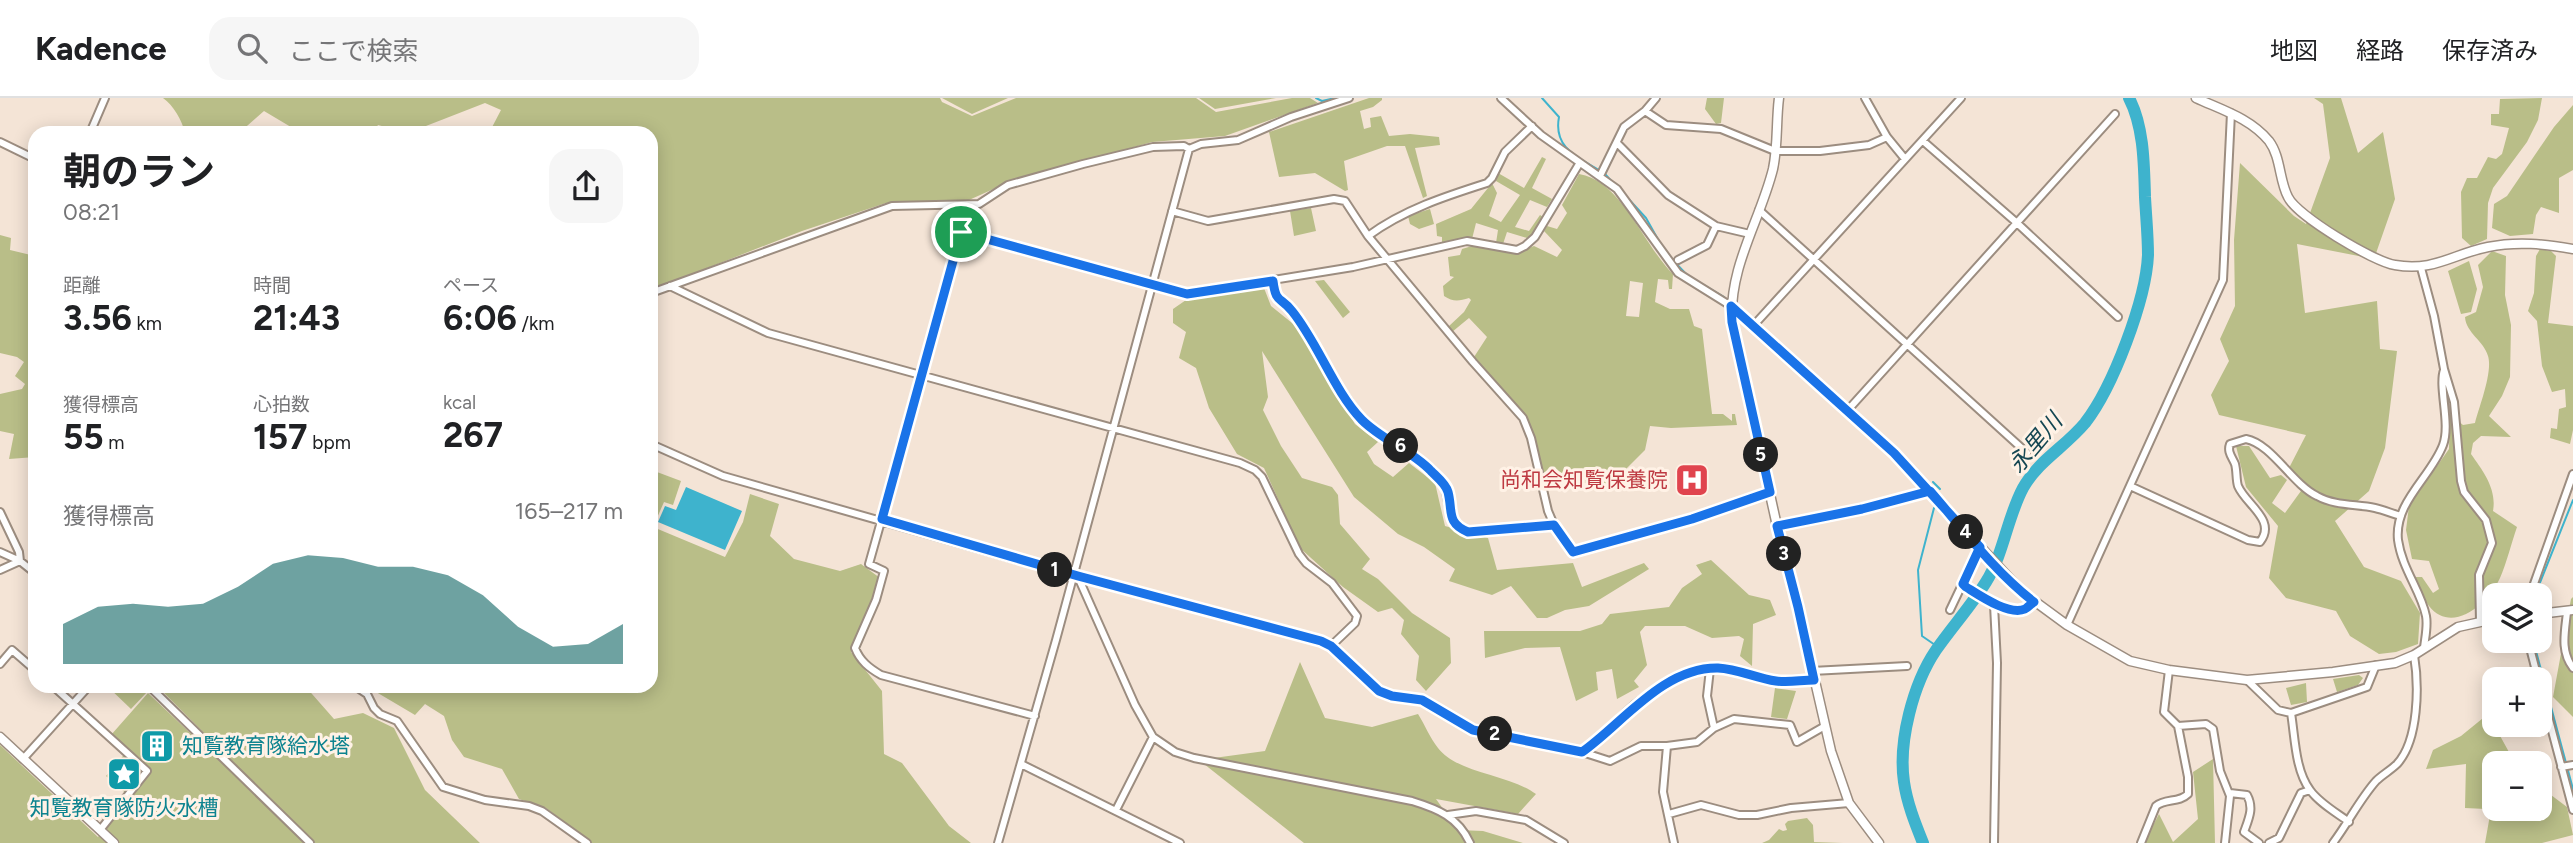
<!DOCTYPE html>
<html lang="ja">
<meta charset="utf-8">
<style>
:root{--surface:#fff;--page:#f6f6f6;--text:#202124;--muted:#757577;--line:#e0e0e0;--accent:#327b7a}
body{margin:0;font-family:Figtree,"Noto Sans JP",sans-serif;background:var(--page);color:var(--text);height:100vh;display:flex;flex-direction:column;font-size:26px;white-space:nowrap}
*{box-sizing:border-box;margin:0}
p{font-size:23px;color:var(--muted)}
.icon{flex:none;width:38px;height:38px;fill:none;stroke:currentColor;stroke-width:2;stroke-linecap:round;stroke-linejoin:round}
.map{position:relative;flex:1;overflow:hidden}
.side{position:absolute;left:28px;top:28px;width:630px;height:567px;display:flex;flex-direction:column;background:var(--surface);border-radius:21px;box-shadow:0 4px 18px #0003}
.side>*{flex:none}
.tools{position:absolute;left:2482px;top:485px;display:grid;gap:14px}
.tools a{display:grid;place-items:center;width:70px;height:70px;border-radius:14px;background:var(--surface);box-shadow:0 4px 18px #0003;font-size:35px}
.pin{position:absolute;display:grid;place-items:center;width:60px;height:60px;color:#fff;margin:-30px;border:4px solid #fff;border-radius:50%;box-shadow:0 2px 7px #0007}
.km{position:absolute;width:35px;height:35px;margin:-18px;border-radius:50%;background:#222;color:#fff;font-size:19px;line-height:35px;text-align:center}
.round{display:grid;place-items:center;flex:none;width:74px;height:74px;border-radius:21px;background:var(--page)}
.summary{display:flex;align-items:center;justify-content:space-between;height:119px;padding:0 35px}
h1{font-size:38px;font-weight:700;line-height:52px}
.stats{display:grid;grid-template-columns:repeat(3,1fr);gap:10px;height:119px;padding:7px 35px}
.stats div{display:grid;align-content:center}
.stats b{font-size:35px;font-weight:700}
.stats small{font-size:19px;font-weight:400}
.stats p{font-size:19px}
.chart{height:196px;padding:14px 35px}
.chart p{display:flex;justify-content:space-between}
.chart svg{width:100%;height:126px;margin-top:7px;fill:var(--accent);opacity:.7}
header{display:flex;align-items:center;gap:42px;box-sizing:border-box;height:98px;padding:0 35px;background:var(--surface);border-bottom:2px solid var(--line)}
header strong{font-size:33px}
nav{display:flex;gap:38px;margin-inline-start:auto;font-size:24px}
.search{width:490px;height:63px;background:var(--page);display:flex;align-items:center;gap:18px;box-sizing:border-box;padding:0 24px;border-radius:21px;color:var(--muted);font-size:26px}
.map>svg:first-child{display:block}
.green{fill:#b9be88;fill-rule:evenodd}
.water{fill:#3eb3cd}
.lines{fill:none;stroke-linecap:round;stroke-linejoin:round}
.stream{stroke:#3eb3cd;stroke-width:2}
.river{stroke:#3eb3cd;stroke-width:12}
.minor-casing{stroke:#9c8d80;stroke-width:10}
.tertiary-casing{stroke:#9c8d80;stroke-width:11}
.minor{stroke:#fff;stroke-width:6}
.tertiary{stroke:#fff;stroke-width:8}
.route-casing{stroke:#fff;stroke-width:14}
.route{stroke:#1a73e8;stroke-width:9}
.labels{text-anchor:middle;stroke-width:6;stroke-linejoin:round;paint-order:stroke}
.health-label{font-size:21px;fill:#be3a42;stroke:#fff2e6;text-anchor:end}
.culture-label{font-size:21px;fill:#0d838f;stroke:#fff2e6;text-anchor:start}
.water-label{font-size:23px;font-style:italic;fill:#154753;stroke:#fff2e6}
</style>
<header>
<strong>Kadence</strong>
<div class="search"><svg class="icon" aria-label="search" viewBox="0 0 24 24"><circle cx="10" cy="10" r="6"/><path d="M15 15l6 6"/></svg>ここで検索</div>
<nav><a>地図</a><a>経路</a><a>保存済み</a></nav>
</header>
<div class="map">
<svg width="2573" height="745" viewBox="0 0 2573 745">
<rect width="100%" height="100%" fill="#f4e4d6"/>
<!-- green -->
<path class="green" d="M 163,0 L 940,0 L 942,4 L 972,18 L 1016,0 L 1196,0 L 1216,14 L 1292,0 L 1310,0 L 1318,5 L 1225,38 L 1152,44 L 1009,84 L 969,102 L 886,105 L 802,133 L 651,192 L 651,35 L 489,35 L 501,12 L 485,5 L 408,35 L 378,27 L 373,35 L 301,35 L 264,13 L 239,35 L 185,35 C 182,22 173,7 163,0 Z
M 942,0 L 1008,0 L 972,16 Z
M 1199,0 L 1276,0 L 1215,11 Z
M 1369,0 L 1382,0 L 1382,2 L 1373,9 L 1360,13 L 1364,31 L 1371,29 L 1370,20 L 1381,18 L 1389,38 L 1410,36 L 1439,39 L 1440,47 L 1415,50 L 1427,98 L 1423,100 L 1405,48 L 1387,48 L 1344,63 L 1348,92 L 1345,93 L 1315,75 L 1279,79 L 1269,34 Z
M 1707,0 L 1724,0 L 1721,25 L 1716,26 L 1705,11 Z
M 2314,0 L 2341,0 L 2358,55 L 2383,34 L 2395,101 L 2374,161 L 2297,146 L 2305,215 L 2377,203 L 2380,251 L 2397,253 L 2385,350 L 2369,393 L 2335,423 L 2364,469 L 2401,483 L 2420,515 L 2418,546 L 2396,554 L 2379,556 L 2350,538 L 2336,513 L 2286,500 L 2269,480 L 2278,428 L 2246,389 L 2236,348 L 2249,348 L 2270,380 L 2281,377 L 2287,382 L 2272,405 L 2285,415 L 2306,386 L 2289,370 L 2306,337 L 2219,317 L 2211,297 L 2229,263 L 2220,241 L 2235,208 L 2234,142 L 2240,65 L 2294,118 L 2306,126 L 2330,60 L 2323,6 Z
M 2542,0 L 2538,22 L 2527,44 L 2493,90 L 2488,105 L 2487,141 L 2471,148 L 2462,140 L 2461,94 L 2467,80 L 2477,80 L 2488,59 L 2496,61 L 2502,56 L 2509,30 L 2491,27 L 2491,16 L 2499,16 L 2500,1 Z
M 2573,7 L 2573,72 L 2559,80 L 2559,115 L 2541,109 L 2536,117 L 2533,136 L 2510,138 L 2492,130 L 2494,106 L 2507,98 L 2554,29 Z
M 1542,59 L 1546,61 L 1532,90 L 1552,101 L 1547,109 L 1530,102 L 1515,129 L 1529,133 L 1540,117 L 1543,119 L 1534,135 L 1527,140 L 1507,134 L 1503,146 L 1496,145 L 1498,132 L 1476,125 L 1472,141 L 1442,147 L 1442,139 L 1437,138 L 1436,126 L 1471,111 L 1492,85 L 1497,95 L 1489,118 L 1501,124 L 1520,97 L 1496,83 L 1498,75 L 1524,90 Z
M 1579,76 C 1621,82 1644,148 1673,176 L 1672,191 L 1669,191 L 1668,182 L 1658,181 L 1655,204 L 1670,211 L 1689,211 L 1694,228 L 1702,231 L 1712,316 L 1723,316 L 1732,323 L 1732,316 L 1735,316 L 1737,327 L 1671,330 L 1650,328 L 1645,352 L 1614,383 L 1606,386 L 1543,383 L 1525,317 L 1474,259 L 1487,239 L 1469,220 L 1452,234 L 1448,229 L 1464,214 L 1471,202 L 1469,200 C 1459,203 1453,204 1444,198 L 1443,188 L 1454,179 L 1450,178 L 1448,159 L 1460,157 L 1462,151 L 1472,148 L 1517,155 L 1534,148 L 1557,159 L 1562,152 L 1544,133 L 1547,128 L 1557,131 L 1567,115 L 1562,107 ZM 1630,183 L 1643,185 L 1639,219 L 1626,218 Z
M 1311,110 L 1316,133 L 1294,138 L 1290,113 Z
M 1430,111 L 1434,126 L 1419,131 L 1410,126 L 1408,118 Z
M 0,137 L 11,140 L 10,152 L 35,158 L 35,359 L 9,361 L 14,336 L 0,333 L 0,296 L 22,291 L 25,286 L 15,278 L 24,264 L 17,259 L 0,255 Z
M 2540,151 L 2551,153 L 2556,158 L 2548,225 L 2573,228 L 2573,332 L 2570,346 L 2550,340 L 2551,330 L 2557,331 L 2559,311 L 2566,309 L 2565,291 L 2552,294 L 2542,268 L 2537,223 L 2528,213 L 2534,195 L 2536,158 Z
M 2492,153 L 2506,158 L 2505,197 L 2511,227 L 2510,279 L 2502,298 L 2489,318 L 2511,339 L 2481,338 L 2473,345 L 2471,356 C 2483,373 2497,391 2493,413 L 2517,429 C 2511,446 2507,464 2500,480 C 2489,504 2453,538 2429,508 C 2423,500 2419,489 2414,479 L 2422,479 L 2433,495 L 2439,491 L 2429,463 L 2412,461 L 2406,432 L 2409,408 L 2449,351 L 2450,316 L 2463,327 L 2475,325 C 2479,309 2493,274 2488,258 C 2484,243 2466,235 2465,219 L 2476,214 L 2483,189 L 2478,167 Z
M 2469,163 L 2477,191 L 2471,214 L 2461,216 L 2448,173 Z
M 1324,182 L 1350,214 L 1343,220 L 1315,183 Z
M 1264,190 L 1271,208 L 1297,229 L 1355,326 L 1378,344 L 1367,354 L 1374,366 L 1393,379 L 1409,365 L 1435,385 L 1445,428 L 1488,440 L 1497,472 L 1573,465 L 1582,489 L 1644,465 L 1649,471 L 1589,508 L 1565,512 L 1547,520 L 1537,520 L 1511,488 L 1492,497 L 1449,483 L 1455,471 L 1424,449 L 1398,436 L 1354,399 L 1262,253 L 1268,299 L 1263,312 L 1281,348 L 1302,380 L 1332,389 L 1338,397 L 1340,426 L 1370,461 L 1362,471 L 1378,481 L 1412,515 L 1450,540 L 1451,565 L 1426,593 L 1416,582 L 1419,558 L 1401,536 L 1404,522 L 1392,510 L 1378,514 L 1343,489 L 1300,450 L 1264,370 L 1237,356 L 1209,310 L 1196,270 L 1179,260 L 1186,234 L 1173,225 L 1173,211 L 1186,202 Z
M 657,374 L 681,383 L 673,407 L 664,404 L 653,429 L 725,459 L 743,424 L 750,396 L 779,406 L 770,438 L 794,461 L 840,473 L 861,466 L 880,480 L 851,554 L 882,593 L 884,656 L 902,665 L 949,728 L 971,745 L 592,745 L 546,710 L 519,701 L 502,671 L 464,659 L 452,642 L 444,618 L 425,606 L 415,617 L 366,588 L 651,588 L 651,376 Z
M 1711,462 L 1749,497 L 1770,502 L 1776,517 L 1753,526 L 1752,568 L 1740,558 L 1744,541 L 1739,538 L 1712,540 L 1685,528 L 1645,528 L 1640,534 L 1647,567 L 1634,583 L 1639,589 L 1617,601 L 1612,571 L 1596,574 L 1598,592 L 1576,603 L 1560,549 L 1525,550 L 1485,560 L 1484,533 L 1580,533 L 1602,526 L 1610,516 L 1669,509 L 1682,490 L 1702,476 L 1696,467 Z
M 2573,499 L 2573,619 L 2553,599 L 2571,501 Z
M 1300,564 L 1325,620 L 1372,629 L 1418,616 C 1425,627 1430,640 1438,650 C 1458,676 1509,676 1536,696 L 1518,716 L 1436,701 L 1458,732 L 1483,733 L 1523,745 L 1304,745 L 1199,662 L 1265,653 Z
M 2359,577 L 2363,580 L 2358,587 L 2337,594 L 2333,581 Z
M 2306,585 L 2307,604 L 2291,607 L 2286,590 Z
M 107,588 L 143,588 L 148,593 L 131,611 Z
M 157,588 L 305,588 L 334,621 L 363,615 L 394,630 L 425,692 L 480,745 L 314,745 Z
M 1775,590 L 1796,593 L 1787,621 L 1771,619 Z
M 148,595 L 306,745 L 0,745 L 0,647 L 98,739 L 130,699 L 106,678 L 128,652 L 111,637 Z
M 2488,616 L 2515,665 L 2494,665 L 2494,710 L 2539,710 L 2539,688 L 2567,709 L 2573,737 L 2542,745 L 2485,745 L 2490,717 L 2486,711 L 2465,710 L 2466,666 L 2426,671 L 2433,652 L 2461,638 Z
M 2213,661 L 2215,745 L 2144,745 L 2159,716 L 2173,744 L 2198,721 L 2193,674 Z
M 1807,720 L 1813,727 L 1814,744 L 1843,745 L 1762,745 L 1769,742 L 1779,731 L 1783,733 L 1787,732 L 1785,726 L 1788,723 Z"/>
<!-- water -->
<path class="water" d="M 686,389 L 742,413 L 725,452 L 658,424 L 665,408 L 676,412 Z"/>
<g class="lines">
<!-- stream -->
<path class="stream" d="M 1316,0 L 1322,3 L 1335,0
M 1542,0 L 1559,19 C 1553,50 1578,59 1600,73
M 1605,76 L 1613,85
M 1624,96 L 1646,120 L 1660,145
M 1669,158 L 1687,177
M 1692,180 L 1724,199
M 1933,384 L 1940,391
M 1934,410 L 1918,472 L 1922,538 L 1938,549
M 2535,497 L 2573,402
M 2533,542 L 2573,691"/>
<!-- river -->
<path class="river" d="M 1923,745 C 1915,725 1907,705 1904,684 C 1898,644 1913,586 1936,552 C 1952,529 1971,508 1986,484 C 2004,455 2007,420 2023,390 C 2038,363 2065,349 2085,325 C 2113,289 2146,202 2148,157 C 2148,138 2146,118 2145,99 C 2144,66 2144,29 2129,0"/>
<!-- minor casing -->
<g class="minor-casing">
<path id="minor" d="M 1501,0 L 1541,37 L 1617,91 L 1678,175 L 1731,208
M 1865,0 L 1887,39 L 1905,61
M 1645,13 L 1656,0
M 1532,28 L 1505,54 L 1492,80 L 1487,85 C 1446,98 1403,112 1368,138 L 1473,264 L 1523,320 L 1531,340 L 1548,413 L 1554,427 L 1573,454 L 1692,421 L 1770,394
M 90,35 L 105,0
M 1923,43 L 2017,125 L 2118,219
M 0,44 L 35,61
M 1617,45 L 1668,97 L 1716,128 L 1750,136
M 1600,78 L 1624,29 L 1645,13 L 1666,27 L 1721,31 L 1775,53 L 1820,53 L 1869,47 L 1887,39
M 970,107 L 869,466 L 884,473 L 876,502 L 855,550 C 860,563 869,570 881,577 L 1035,618
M 1759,112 L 2027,355
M 1172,113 L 1208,123 L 1334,101 L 1345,103 L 1368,138
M 961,134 L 1187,196 L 1353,169 L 1467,143 L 1517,152 L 1525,148 L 1535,139 L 1579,66
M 1678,162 L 1707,147 L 1716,128
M 2421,170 L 2434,218 L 2444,271 L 2454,304 L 2461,383 L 2464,394 L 2486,422 L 2492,445 L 2479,477 L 2480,523
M 1273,183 L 1276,199 L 1292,214 L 1316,249 L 1329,274 L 1362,322 L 1410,355 L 1445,388 L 1450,415 L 1459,430 L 1468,434 L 1539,430 L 1554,427
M 670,188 L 768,235 L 1240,365 L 1255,372 L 1262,379 L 1299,456 L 1306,465 L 1332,485 L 1357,518 L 1355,525 L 1331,548
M 651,195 L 892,108 L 979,106 L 1008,87 L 1083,66 L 1153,49 L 1184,48 L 1189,51 L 1201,46 L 1238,42 L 1291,19 L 1349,0
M 1754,227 L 1961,0
M 1847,313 L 2115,16
M 651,346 L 723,378 L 1078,479 L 1321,543 L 1331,548 L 1379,593 L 1392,598 L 1422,602 L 1473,632 L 1582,654 L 1610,663 L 1641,648 L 1667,648 L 1697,644 L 1714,630 L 1734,621 L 1790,627 L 1797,644 L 1825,628
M 2130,388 L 2248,442 L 2260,444 C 2277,422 2246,407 2238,388 C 2236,382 2237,373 2235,366 C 2232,359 2227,354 2230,346 L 2246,341 C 2272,346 2292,386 2317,398 C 2335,408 2356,406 2375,410 C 2384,412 2393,416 2401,418
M 0,414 L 19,454 L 20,463 L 0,472
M 1777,428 L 1862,411 L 1930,393
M 0,454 L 20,463 L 35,475
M 1078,479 L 1135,607 L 1153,639 L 1175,654 L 1194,660 L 1412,703 C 1438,711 1458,719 1470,745
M 1963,486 C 1974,495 2010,518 2025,511 C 2026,511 2033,504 2033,504
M 2530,497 L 2573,376
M 1994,507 L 1997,565 L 1994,745
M 1950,512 L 1980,449
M 2567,514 C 2565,534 2560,553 2573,570
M 2067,527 L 2223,182 L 2231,15
M 2528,542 L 2538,581
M 2424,550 C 2425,540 2428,528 2426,518 C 2421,493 2402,471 2398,442 C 2394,404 2431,379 2443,347 C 2451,326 2438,289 2444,272
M 0,566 L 12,552 L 35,572
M 1710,571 L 1707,598 L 1714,630
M 1812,573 L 1907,568
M 2247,582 L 2278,612 L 2291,615 C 2295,639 2295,672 2310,692 C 2319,705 2337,715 2349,724
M 2539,584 L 2573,712
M 53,588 L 147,673 L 100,732
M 149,588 L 310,745
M 355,588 L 367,596 L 374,610 L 380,616 L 397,623 L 443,689 L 485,702 L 529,708 L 542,713 L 587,745
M 2291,615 L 2367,589 L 2376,567
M 2178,628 L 2206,626 L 2213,631 L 2220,673 L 2230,698 L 2225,745
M 1667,648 L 1663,694 L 1674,745
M 1582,654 C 1602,640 1616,622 1634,607 C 1656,590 1689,570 1718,570 C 1738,571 1756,579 1776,583 C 1789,585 1801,582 1814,582
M 23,661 L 89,588
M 1021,666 L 1180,745
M 2561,669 L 2573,667
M 2230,695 L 2247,697 C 2254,710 2249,720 2244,734 L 2259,745
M 1116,712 L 1153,639
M 1669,716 L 1701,707 L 1739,717 L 1757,717 L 1791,710 L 1849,705
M 1448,717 L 1476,713 L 1526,722 L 1564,745
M 998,745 L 1056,542 L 1189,51
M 2141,745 L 2156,708 C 2165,700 2179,705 2188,696 L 2188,679 L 2178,628 L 2164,614 L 2169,572
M 2269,745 L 2279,740 L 2301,695 L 2310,692
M 2333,745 C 2348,725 2360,701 2376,683 C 2382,677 2391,672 2397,666 C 2419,642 2419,587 2414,557"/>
</g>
<!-- tertiary casing -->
<g class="tertiary-casing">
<path id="tertiary" d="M 1779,0 C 1776,23 1778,48 1773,71 C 1760,123 1729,168 1732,224 L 1777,428 L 1798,509 L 1831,653 L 1849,705 L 1879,745
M 2196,0 C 2222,12 2250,20 2269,43 C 2281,59 2279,82 2288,99 C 2297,118 2374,164 2395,167 C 2433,174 2453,156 2488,149 C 2517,143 2545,146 2573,151
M 1731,208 L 1894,355 L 2022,494 L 2067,527 L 2130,563 L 2169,572 L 2247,582 L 2333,574 L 2395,565 L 2414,557 L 2458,529 L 2494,521
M 2539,516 L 2573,512
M 0,639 L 114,745"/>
</g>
<!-- minor -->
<use href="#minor" class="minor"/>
<!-- tertiary -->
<use href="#tertiary" class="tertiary"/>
</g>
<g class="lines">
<!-- route casing -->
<g class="route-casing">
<path id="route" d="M 961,134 L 882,421 L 1078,478 L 1321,543 L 1331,548 L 1379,593 L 1392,598 L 1422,602 L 1473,632 L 1582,654 C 1622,626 1663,569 1718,570 C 1738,571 1756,580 1776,583 C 1789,585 1801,582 1814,582 L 1798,509 L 1777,428 L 1862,411 L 1930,393 C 1963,431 1994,473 2034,504 C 2032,505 2026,511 2025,511 C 2009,518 1979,497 1966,489 L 1963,486 L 1980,449 L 1894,355 L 1731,208 L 1732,224 L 1770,394 L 1692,421 L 1573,454 L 1554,427 L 1468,434 C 1446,425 1453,413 1448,394 C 1446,386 1437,379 1431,373 C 1411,352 1382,342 1362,322 C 1334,293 1318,245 1292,213 C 1280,198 1276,206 1273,183 L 1187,196 L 961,134"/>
</g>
<!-- route -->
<use href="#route" class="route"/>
</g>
<!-- icons -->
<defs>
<g id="hospital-square" transform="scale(1.75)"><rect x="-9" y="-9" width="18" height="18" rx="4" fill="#e0444e" stroke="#fff2e6"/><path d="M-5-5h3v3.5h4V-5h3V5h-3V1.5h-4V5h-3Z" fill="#fff"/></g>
<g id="building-square" transform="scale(1.75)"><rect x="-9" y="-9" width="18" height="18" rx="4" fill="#0f9aa8" stroke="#fff2e6"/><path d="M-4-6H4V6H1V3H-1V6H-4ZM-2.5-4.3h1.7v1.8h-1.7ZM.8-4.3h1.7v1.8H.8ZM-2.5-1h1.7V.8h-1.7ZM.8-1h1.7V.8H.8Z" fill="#fff"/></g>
<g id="sight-square" transform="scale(1.75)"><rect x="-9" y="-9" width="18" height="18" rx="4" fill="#0f9aa8" stroke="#fff2e6"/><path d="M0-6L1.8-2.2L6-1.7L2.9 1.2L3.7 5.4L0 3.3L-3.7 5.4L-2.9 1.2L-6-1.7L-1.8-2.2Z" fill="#fff"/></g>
</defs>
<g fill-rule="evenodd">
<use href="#hospital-square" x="1692" y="382"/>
<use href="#building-square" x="157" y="648"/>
<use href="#sight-square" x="124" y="676"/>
</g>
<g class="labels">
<!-- health labels -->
<g class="health-label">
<text x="1668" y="389">尚和会知覧保養院</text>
</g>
<!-- culture labels -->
<g class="culture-label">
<text x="182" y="655">知覧教育隊給水塔</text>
<text x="124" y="717" text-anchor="middle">知覧教育隊防火水槽</text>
</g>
<!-- water labels -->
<g class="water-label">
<text transform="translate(2035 345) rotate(-50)" y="8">永里川</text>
</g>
</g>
</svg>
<div class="tools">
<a><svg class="icon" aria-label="layers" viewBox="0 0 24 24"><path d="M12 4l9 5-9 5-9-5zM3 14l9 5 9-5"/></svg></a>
<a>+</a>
<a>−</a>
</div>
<div class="pin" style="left:961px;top:134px;background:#1e9e55"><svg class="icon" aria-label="arrive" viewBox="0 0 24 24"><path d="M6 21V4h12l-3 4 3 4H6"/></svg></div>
<b class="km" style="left:1055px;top:472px">1</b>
<b class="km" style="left:1495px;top:636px">2</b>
<b class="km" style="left:1784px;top:456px">3</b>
<b class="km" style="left:1966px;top:434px">4</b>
<b class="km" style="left:1761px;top:357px">5</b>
<b class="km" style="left:1401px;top:348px">6</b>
<section class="side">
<div class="summary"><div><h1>朝のラン</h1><p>08:21</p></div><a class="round"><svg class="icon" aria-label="share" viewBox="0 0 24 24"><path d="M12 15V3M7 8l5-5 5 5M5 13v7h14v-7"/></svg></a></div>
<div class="stats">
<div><p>距離</p><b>3.56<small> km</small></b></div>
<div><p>時間</p><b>21:43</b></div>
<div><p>ペース</p><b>6:06<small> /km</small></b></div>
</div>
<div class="stats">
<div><p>獲得標高</p><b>55<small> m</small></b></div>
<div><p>心拍数</p><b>157<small> bpm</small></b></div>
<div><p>kcal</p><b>267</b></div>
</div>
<div class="chart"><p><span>獲得標高</span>165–217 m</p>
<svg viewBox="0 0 160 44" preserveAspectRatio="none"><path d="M0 44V30L10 24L20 23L30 24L40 23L50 17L60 9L70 6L80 7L90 10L100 10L110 13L120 20L130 31L140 38L150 37L160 30V44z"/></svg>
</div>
</section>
</div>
